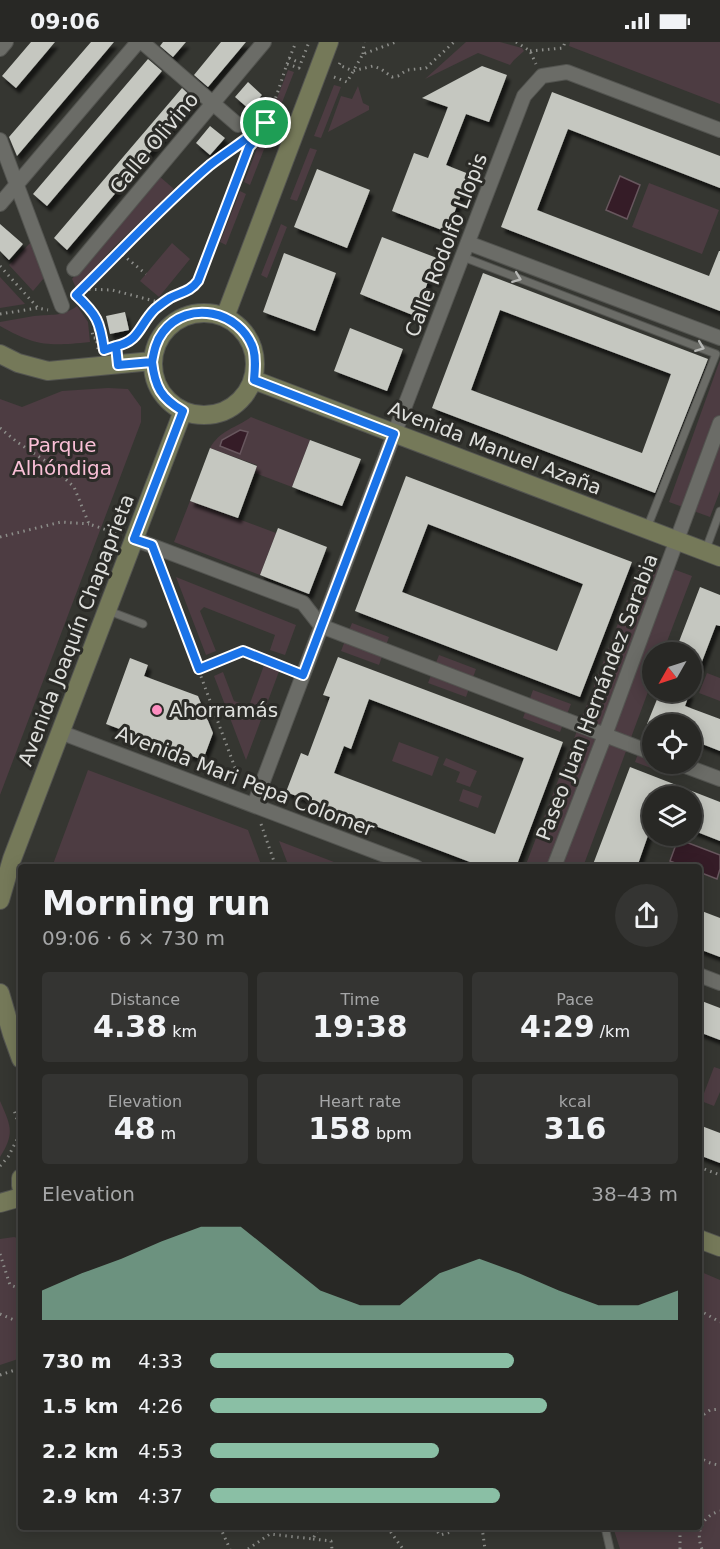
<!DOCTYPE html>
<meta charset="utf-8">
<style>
:root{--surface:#282825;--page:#343432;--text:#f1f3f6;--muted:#a5a6a7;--line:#444442;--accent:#8abfa5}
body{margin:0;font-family:"DejaVu Sans",sans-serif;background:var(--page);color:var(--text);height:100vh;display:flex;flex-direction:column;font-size:22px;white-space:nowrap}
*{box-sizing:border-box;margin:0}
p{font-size:20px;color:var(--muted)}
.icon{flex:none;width:33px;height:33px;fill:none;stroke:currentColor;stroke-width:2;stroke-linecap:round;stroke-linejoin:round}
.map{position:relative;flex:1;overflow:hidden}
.side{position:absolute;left:18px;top:822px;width:684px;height:666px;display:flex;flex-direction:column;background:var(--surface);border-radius:6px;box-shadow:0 3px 15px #0003,0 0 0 2px var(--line)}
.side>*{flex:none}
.needle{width:39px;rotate:231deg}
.tools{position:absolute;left:642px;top:600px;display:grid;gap:12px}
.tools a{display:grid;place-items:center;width:60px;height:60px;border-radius:50%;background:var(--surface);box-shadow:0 3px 15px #0003,0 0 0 2px var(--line);font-size:30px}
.pin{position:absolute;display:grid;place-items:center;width:51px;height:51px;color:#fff;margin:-26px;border:3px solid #fff;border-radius:50%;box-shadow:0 2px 6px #0007}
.round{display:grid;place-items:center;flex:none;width:63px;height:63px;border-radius:32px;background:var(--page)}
.headline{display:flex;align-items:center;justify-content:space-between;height:102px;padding:0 24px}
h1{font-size:33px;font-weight:700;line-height:45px}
.stats{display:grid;grid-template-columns:repeat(3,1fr);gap:9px;height:102px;padding:6px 24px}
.stats div{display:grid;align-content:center;border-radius:6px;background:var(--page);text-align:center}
.stats b{font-size:30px;font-weight:700}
.stats small{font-size:16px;font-weight:400}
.stats p{font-size:16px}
.chart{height:168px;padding:12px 24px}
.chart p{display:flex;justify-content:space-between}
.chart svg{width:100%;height:108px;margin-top:6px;fill:var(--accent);opacity:.7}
ul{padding:0 24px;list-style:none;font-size:20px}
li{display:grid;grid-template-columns:96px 72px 1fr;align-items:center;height:45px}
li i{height:15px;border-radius:8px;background:var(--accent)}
.status{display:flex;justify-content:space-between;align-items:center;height:42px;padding:0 30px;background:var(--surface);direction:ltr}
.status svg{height:16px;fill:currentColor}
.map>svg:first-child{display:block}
.green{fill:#4d3c42}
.water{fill:#351c27;stroke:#68575e;stroke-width:1.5}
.building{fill:#c5c7c0;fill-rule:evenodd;filter:url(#shadow)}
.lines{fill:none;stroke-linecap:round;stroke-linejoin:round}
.lane-casing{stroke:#535450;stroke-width:9}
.street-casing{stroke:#535450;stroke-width:16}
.secondary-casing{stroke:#535450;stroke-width:20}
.path{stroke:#8c8d89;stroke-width:3;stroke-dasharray:1.5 4.5;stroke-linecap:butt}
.lane{stroke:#6b6c67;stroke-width:7}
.street{stroke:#6b6c67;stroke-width:14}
.secondary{stroke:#757959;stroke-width:18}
.oneway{stroke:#b6b7b4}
.route-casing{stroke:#fff;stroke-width:12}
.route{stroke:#1a73e8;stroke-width:8}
.poi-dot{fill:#fd8ec0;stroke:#2b2b27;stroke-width:2}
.labels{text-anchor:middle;stroke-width:6;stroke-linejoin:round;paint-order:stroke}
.street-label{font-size:20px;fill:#dfe0dd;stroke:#2b2b27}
.park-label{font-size:20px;fill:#f9bfd6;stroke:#2b2b27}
.poi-label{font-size:20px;fill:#dfe0dd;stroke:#2b2b27;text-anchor:start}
</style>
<div class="status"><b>09:06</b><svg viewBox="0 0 49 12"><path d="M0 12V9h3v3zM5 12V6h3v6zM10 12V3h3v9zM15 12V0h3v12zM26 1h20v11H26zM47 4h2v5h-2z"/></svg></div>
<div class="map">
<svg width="720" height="1507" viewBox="0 0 720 1507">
<defs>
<filter id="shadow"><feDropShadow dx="3.5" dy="5.5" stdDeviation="1.5" flood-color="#0009"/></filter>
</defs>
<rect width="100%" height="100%" fill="#353631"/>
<!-- green -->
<path class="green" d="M 466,0 L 500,0 L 522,6 L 524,9 L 514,18 L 510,23 L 478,11 L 425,37 Z
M 570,0 L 720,0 L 720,62 L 569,4 Z
M 288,28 L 294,30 L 274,81 L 268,79 Z
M 334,43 L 341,45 L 321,96 L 314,94 Z
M 358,44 L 363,61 L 369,64 L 369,68 L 328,90 L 341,54 L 352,57 Z
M 264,89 L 270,92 L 250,143 L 244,140 Z
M 310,106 L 317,108 L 297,159 L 290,157 Z
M 159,134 L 174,147 L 114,205 L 76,246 L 72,237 Z
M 649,141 L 719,168 L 702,212 L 632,185 Z
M 240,149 L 246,152 L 226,203 L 220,200 Z
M 281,182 L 287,185 L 267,236 L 261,233 Z
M 31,200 L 44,236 L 33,249 L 9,223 Z
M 172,201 L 190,217 L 159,255 L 140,239 Z
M 0,235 L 25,262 L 0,266 Z
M 77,264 L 88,280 L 90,300 C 50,304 37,305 0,284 L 0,280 C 11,278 23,276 34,274 C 52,272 62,275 77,264 Z
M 720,318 L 720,449 L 710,475 L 669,460 Z
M 108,346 L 128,347 L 141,365 L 141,380 L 0,753 L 0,357 L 22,365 L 62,349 Z
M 251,375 L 310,398 L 292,445 L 255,431 L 257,423 L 210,406 C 220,388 236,386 251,375 Z
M 190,459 L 276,491 L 260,533 L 174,500 Z
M 643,516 L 692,534 L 663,610 L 652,610 L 652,639 L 583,825 L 525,825 Z
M 176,535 L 296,583 L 285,613 L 270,608 L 275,593 L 204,565 L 200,569 L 216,609 L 206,613 Z
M 352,581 L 389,595 L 379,623 L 341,609 Z
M 439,613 L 476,627 L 466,655 L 428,641 Z
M 266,618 L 281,624 L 246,718 L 214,634 L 223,630 L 234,659 L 249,664 Z
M 707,631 L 720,636 L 720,659 L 699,651 Z
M 533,648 L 571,662 L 560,690 L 523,676 Z
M 645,692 L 652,695 L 652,722 L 677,722 L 672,734 L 635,720 Z
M 399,700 L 439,715 L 432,734 L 392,719 Z
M 446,716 L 477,729 L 470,745 L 456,740 L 460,730 L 443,723 Z
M 88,728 L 248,788 L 262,825 L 52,825 Z
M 463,747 L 482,754 L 478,766 L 459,759 Z
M 279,799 L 347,825 L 289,825 Z
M 714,1025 L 720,1027 L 720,1050 L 714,1064 L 701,1059 Z
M 0,1059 C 11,1084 15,1091 0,1115 Z
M 14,1195 L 21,1197 L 21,1316 L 0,1323 L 0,1197 Z
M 699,1229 L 720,1238 L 720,1507 L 620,1507 L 613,1485 L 699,1485 Z"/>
<!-- water -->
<path class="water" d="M 620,134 L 640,143 L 627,177 L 606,168 Z
M 240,388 L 248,390 L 240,412 L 220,404 L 222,398 Z
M 678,797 L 720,813 L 720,827 L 717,837 L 699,830 L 699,825 L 685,825 L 670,819 Z"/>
<!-- building -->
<path class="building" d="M 31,0 L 55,0 L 16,46 L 2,34 Z
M 91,0 L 114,0 L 17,114 L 9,95 Z
M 163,0 L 186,0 L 173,15 L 160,4 Z
M 221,0 L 246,0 L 208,45 L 194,33 Z
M 148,17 L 162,29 L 47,164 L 33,152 Z
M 482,24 L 507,33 L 489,80 L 466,72 L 446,123 L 469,132 L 447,190 L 392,169 L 414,111 L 428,116 L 448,65 L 422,56 Z
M 248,40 L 262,53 L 249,67 L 235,55 Z
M 182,46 L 195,58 L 67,208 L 54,196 Z
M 552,50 L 720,114 L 720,146 L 568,87 L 537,168 L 709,234 L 719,209 L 720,209 L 720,269 L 501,185 Z
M 210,84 L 225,96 L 210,113 L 196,101 Z
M 317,127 L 370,148 L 347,206 L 294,185 Z
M 0,182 L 23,202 L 9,218 L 0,209 Z
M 382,195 L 437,216 L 415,274 L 360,252 Z
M 284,211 L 336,231 L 315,289 L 263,270 Z
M 483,231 L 708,317 L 655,451 L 432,366 ZM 500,268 L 671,332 L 642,411 L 471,348 Z
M 125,270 L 129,288 L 110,292 L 106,274 Z
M 350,286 L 403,307 L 387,349 L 334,329 Z
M 310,398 L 361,417 L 342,464 L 292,445 Z
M 210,406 L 257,424 L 238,476 L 190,459 Z
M 406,434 L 632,520 L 580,655 L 355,569 ZM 428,482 L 583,542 L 557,609 L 402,550 Z
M 278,486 L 327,505 L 309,552 L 260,533 Z
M 700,545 L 720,553 L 720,584 L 716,583 L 693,643 L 692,643 L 692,610 L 675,610 Z
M 338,615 L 563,700 L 516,825 L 483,825 L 286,750 L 301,711 L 308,714 L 330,655 L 323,653 ZM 369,657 L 524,716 L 495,792 L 334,731 L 344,704 L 351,707 Z
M 130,616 L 148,623 L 144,634 L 198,654 L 213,691 L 203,718 L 106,682 Z
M 660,650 L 690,650 L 685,664 L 720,677 L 720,709 L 692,698 L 692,682 L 647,682 Z
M 630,725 L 720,760 L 720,799 L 692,788 L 692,754 L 652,754 L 652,782 L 637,825 L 592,825 Z
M 699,868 L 720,876 L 720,915 L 699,907 Z
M 699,958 L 720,966 L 720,998 L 699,990 Z
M 699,1083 L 720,1091 L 720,1121 L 699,1113 Z"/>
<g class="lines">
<!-- lane casing -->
<g class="lane-casing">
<path id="lane" d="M 463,215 L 716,312 L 647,486
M 706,507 L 720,469
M 109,569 L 143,582
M 605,1485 L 610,1507"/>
</g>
<!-- street casing -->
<g class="street-casing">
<path id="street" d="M 142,0 L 238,83
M 0,7 L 6,0
M 0,98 L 62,264
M 0,162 L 138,0
M 468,201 L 720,296
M 74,227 L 264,0
M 134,497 L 303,561 L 321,584 L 652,711
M 60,690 L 416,825
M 680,722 L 720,737
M 254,763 L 388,408 L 524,54 L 542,34 L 567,30 L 720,88
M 554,825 L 605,693 L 720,381
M 699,933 L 720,941"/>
</g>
<!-- secondary casing -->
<g class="secondary-casing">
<path id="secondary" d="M153 322a51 51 0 1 1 102 0a51 51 0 1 1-102 0Z
M 225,275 L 329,0
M 0,312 L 18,321 L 48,329 L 152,319
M 254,338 L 720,515
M 0,858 L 12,817 L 183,369
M 0,951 L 12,992 L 21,1017
M 21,1136 L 21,1144
M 0,1161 L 21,1155
M 699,1197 L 720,1205"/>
</g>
<!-- path -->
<path class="path" d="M 516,0 L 530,9 L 536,22
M 530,9 L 563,6 L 565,0
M 363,12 L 364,0
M 289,16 L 300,21
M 340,21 L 339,23 L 353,29 L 373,24 L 381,27 L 392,35 L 398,34 L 407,28 L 426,26 L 454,0
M 287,22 L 296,0
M 334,35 L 347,40 L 363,12 L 396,0
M 118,209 L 146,232
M 0,224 L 38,266 L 48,268
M 83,247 L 112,248 L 162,261
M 76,253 C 98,273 100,278 104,308
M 75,254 C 120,210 162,163 211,123 C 228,109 246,98 263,83
M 0,272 L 38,266
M 118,304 L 127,302 L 132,297 L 144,280 L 162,261 L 172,255 L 193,246 L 198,239 L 249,105 C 268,86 278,48 287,22 L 299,26 L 309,0
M 98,307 L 97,300 L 100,300 L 99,296 L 93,296 L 92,288 L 101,287
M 0,386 L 17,400 L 47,420 L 74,445 L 89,482 L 119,492
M 0,495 L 61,480 L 89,482
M 159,522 L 237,731 L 234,741
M 199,627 L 243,609 L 291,628
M 261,782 L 276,825
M 0,1124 L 8,1115 L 21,1090 L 14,1068 L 21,1066
M 699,1125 L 720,1133
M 0,1212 L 10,1243 L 21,1247
M 699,1268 L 720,1280
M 0,1272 L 21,1281
M 0,1333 L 21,1326
M 699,1376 L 710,1368 L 720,1367
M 699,1414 C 705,1420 712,1422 720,1423
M 220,1485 L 230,1507
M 387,1485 L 403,1507
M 434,1485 L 440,1493 L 451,1490 L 451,1485
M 482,1485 L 485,1507
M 519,1485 L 522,1488 L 522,1485
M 313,1497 L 331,1499 L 332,1507
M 248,1507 L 270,1492 L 313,1497 L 319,1485
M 680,1507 L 680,1485
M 702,1507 C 695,1490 702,1474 720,1469"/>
<!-- lane -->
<use href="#lane" class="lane"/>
<!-- street -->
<use href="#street" class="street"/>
<!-- secondary -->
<use href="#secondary" class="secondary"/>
</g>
<!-- one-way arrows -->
<defs><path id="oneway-chevron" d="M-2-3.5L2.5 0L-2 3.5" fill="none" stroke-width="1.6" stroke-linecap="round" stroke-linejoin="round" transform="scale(1.5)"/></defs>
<g class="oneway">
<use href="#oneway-chevron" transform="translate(517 236) rotate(21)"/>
<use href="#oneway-chevron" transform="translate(700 305) rotate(21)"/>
</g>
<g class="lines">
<!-- route casing -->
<g class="route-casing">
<path id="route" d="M 266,81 C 248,97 228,109 210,123 C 163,163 121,209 76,253 C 97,273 100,279 104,308 L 116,304 L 118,323 L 152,320 C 155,345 161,356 183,369 L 134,497 L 152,503 L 199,627 L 243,609 L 303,633 L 394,392 L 254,338 C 255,327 256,316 253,306 C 240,269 188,257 163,290 C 156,299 154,309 152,320 L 118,323 L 116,304 C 140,299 139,283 155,267 C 160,263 165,259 170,256 C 181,250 190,250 198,239 L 249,105 L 259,94 L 266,81"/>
</g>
<!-- route -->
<use href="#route" class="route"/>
</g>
<!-- markers -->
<circle class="poi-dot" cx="157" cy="668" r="6"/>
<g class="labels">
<!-- street labels -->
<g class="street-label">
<text transform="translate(154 101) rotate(-50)" y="7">Calle Olivino</text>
<text transform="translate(446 203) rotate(-69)" y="7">Calle Rodolfo Llopis</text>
<text transform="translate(495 406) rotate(21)" y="7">Avenida Manuel Azaña</text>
<text transform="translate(76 588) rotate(-69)" y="7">Avenida Joaquín Chapaprieta</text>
<text transform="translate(597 655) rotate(-69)" y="7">Paseo Juan Hernández Sarabia</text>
<text transform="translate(245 739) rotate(21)" y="7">Avenida Mari Pepa Colomer</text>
</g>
<!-- park labels -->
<g class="park-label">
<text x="62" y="410">Parque<tspan x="62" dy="23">Alhóndiga</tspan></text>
</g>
<!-- poi labels -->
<g class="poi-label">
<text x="169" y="675">Ahorramás</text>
</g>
</g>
</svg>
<div class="tools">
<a><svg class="needle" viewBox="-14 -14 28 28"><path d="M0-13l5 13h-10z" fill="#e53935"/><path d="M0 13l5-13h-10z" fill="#a5a6a7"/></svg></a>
<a><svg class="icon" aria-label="locate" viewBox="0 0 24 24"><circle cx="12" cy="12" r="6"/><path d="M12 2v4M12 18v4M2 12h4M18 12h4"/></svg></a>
<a><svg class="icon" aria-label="layers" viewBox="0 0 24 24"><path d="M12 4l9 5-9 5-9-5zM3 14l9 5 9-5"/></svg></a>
</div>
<div class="pin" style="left:266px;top:81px;background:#1e9e55"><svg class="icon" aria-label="arrive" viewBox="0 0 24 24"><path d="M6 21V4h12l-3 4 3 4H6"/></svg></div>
<section class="side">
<div class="headline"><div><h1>Morning run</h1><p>09:06 · 6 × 730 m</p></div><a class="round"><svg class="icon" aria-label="share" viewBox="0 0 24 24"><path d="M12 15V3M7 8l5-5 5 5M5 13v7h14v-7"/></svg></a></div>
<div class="stats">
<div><p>Distance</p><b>4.38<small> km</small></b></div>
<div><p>Time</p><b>19:38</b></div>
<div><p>Pace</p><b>4:29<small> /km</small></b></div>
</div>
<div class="stats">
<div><p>Elevation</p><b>48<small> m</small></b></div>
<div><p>Heart rate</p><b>158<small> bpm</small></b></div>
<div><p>kcal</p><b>316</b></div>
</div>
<div class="chart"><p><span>Elevation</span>38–43 m</p>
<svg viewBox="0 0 160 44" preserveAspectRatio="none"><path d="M0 44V32L10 25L20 19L30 12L40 6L50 6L60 19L70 32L80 38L90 38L100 25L110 19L120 25L130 32L140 38L150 38L160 32V44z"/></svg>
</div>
<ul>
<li><b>730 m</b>4:33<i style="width:65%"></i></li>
<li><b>1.5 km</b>4:26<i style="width:72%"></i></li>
<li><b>2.2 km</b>4:53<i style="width:49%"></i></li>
<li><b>2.9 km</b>4:37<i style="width:62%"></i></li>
</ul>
</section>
</div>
